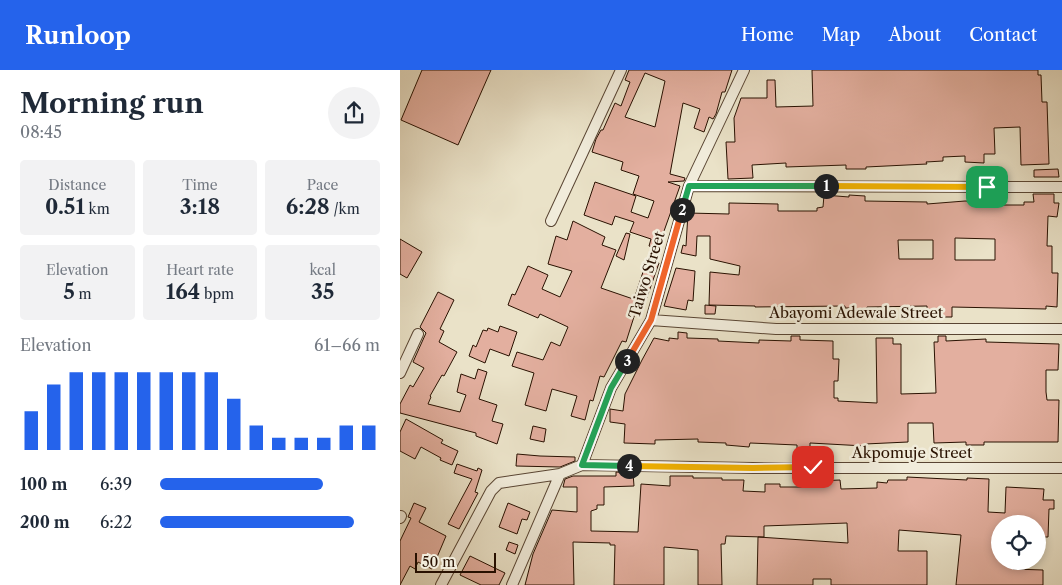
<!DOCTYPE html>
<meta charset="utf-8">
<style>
:root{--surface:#fff;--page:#f2f2f3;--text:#1f2937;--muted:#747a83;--accent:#2563eb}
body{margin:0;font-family:"Libre Caslon Text",serif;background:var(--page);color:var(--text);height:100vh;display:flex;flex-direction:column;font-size:19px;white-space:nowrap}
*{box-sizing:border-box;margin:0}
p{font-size:16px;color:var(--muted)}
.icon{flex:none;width:28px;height:28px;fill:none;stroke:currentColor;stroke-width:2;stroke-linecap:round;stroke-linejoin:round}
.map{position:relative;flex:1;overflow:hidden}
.panel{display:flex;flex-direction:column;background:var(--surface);width:400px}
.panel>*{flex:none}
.tools{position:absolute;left:591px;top:445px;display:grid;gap:10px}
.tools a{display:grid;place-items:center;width:55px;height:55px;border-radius:50%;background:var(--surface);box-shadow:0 2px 8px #0003;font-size:25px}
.scale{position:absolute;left:15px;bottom:12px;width:81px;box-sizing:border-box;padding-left:5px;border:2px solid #291101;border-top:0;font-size:14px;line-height:18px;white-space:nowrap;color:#291101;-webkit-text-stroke:4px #f1ecdb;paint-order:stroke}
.pin{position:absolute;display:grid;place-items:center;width:42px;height:42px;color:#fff;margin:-21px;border-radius:10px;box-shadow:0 2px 8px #0006}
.km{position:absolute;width:25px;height:25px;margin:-12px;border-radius:50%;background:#222;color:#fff;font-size:14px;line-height:25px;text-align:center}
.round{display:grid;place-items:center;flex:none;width:52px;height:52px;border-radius:26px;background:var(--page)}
.headline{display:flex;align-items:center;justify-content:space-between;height:85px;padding:0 20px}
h1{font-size:28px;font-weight:700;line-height:38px}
.stats{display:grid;grid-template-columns:repeat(3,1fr);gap:8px;height:85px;padding:5px 20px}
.stats div{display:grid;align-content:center;border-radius:5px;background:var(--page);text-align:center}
.stats b{font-size:21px;font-weight:700}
.stats small{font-size:14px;font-weight:400}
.stats p{font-size:14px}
.chart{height:140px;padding:10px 20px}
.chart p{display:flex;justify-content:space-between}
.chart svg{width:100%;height:90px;margin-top:5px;stroke:var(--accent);stroke-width:6}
ul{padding:0 20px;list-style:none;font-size:16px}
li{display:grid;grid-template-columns:80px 60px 1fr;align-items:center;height:38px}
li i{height:12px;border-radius:6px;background:var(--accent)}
header{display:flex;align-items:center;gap:30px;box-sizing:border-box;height:70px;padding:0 25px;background:var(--accent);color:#fff}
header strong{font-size:24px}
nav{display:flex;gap:28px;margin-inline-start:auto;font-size:18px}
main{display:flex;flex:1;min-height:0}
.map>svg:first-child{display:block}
.building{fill:#e3af9f;stroke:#291101;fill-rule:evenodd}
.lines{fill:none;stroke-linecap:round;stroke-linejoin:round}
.street-casing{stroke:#594533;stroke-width:12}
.street{stroke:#f1ecdb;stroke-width:10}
.split-1-casing{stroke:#fff;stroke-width:10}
.split-2-casing{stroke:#fff;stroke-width:10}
.split-3-casing{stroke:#fff;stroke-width:10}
.split-4-casing{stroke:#fff;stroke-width:10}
.split-5-casing{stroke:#fff;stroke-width:10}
.split-1{stroke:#f5b400;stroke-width:6}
.split-2{stroke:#22a559;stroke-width:6}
.split-3{stroke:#f0652b;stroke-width:6}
.split-4{stroke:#22a559;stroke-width:6}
.split-5{stroke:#f5b400;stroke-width:6}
.labels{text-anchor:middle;stroke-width:5;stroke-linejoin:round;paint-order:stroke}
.street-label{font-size:15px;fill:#291101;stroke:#f1ecdb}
</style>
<header>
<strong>Runloop</strong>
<nav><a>Home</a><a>Map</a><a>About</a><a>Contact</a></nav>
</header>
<main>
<section class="panel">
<div class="headline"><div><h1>Morning run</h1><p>08:45</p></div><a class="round"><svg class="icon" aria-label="share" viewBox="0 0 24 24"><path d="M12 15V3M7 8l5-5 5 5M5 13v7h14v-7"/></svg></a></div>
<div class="stats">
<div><p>Distance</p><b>0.51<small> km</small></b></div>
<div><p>Time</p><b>3:18</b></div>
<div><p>Pace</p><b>6:28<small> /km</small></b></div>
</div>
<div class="stats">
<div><p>Elevation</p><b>5<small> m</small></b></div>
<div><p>Heart rate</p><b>164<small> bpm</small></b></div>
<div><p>kcal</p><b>35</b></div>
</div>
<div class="chart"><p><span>Elevation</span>61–66 m</p>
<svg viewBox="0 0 160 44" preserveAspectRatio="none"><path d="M5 44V25M15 44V12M25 44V6M35 44V6M45 44V6M55 44V6M65 44V6M75 44V6M85 44V6M95 44V19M105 44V32M115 44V38M125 44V38M135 44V38M145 44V32M155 44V32"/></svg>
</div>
<ul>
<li><b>100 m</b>6:39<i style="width:74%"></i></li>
<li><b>200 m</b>6:22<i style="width:88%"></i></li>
</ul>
</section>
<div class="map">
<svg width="662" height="515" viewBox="0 0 662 515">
<rect width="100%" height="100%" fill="#eae2c8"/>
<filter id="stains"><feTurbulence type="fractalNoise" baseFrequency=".004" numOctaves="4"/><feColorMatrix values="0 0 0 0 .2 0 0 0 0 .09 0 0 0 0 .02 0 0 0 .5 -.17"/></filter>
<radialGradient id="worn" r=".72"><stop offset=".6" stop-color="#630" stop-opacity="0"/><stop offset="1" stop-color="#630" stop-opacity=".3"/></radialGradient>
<!-- building -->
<path class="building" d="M 22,0 L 91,0 L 58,75 L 1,50 Z
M 229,0 L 332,0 L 325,22 L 322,22 L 316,44 L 313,49 L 309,47 L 304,62 L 294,58 L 300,39 L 283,33 L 270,104 L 285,108 L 284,111 L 268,112 L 280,116 L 258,178 L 249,176 L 251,169 L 230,162 L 234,152 L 215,146 L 212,155 L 184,145 L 195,112 L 236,126 L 231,142 L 248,148 L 254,131 L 233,124 L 239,106 L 221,100 L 223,92 L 192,82 L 196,69 L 201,60 L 203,60 L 215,33 L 221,36 L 230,12 L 225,10 ZM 245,3 L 265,11 L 255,57 L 225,47 Z
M 412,0 L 638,0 L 638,5 L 641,5 L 642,32 L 647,32 L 649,94 L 621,95 L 620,57 L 594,58 L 595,84 L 584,84 L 584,93 L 565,92 L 565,86 L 543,87 L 543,91 L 526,92 L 527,94 L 466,97 L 466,99 L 446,99 L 446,95 L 386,97 L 386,93 L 352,95 L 353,108 L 328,109 L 326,72 L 335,72 L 334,48 L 341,28 L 367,28 L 367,10 L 375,10 L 376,37 L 413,36 Z
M 658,99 L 659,107 L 634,107 L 634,100 Z
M 633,124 L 654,124 L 654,133 L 659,133 L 657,147 L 648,146 L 647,176 L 652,176 L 652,203 L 658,203 L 657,237 L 646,236 L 646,239 L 552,237 L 552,247 L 527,247 L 527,236 L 467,237 L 464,248 L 449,246 L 450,238 L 445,238 L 445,236 L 355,237 L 355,236 L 309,235 L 310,202 L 339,205 L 340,196 L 310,189 L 310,166 L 297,166 L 296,186 L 281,183 L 283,175 L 286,176 L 288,143 L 329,144 L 329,133 L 378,134 L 378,141 L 417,141 L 417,138 L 423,137 L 424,125 L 449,127 L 449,125 L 465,126 L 465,131 L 527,132 L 527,134 L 565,131 L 587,132 L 587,135 L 624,135 L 624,132 L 634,132 ZM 555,168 L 595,169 L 595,190 L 555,190 ZM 498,170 L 533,170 L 533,189 L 499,189 Z
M 173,151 L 205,167 L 202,175 L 216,180 L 201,218 L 239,231 L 226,272 L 222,271 L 204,307 L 200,306 L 193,331 L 190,330 L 185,350 L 171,346 L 177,326 L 152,319 L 146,341 L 125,335 L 134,303 L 112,296 L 117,282 L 143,290 L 151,272 L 160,276 L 168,257 L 140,244 L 138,248 L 108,235 L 112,224 L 115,225 L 128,196 L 148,205 L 142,219 L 160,227 L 172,201 L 148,194 L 156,166 L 167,170 Z
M 226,163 L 230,164 L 224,190 L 216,186 Z
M 0,169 L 22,182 L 7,208 L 0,204 Z
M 247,190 L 259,193 L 246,230 L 235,226 Z
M 276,198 L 295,201 L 293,231 L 288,230 L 286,240 L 264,236 Z
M 38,222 L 54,230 L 40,259 L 44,261 L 39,272 L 57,282 L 44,306 L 42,305 L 30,326 L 31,327 L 28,334 L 60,342 L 66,325 L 57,322 L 61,304 L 75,309 L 78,299 L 87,302 L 79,329 L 97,335 L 92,351 L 103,354 L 97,374 L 76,366 L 76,363 L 0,343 L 0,334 L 10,315 L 13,317 L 24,298 L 13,292 L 26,263 L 20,257 Z
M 305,235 L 316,236 L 315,244 L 305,244 Z
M 100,256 L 117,262 L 109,286 L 90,279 L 85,293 L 69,286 L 73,275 L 76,277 L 83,260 L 87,261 L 88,258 L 98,262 Z
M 278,262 L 287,263 L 287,268 L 318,269 L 318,271 L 359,273 L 359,270 L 391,271 L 391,266 L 400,266 L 400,270 L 433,271 L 433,289 L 439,289 L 438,311 L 434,311 L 434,328 L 438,328 L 438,331 L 477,333 L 476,268 L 493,268 L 493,274 L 501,274 L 501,324 L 536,323 L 534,272 L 538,272 L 538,266 L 546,266 L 546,271 L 586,269 L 586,272 L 659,274 L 658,300 L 646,300 L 646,322 L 647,330 L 659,330 L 658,372 L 584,372 L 584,375 L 566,375 L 566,372 L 534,373 L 533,353 L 508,353 L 508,372 L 465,374 L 465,376 L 410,373 L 410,386 L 397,385 L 397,375 L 350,373 L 349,377 L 326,375 L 326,373 L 298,372 L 298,369 L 255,370 L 255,374 L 224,373 L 225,354 L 210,352 L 210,339 L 223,341 L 225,324 L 242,290 L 254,268 L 269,271 L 269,268 L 278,269 Z
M 6,349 L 43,370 L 41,373 L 58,381 L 52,395 L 40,390 L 41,388 L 21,377 L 15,389 L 0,381 L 0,362 Z
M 133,356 L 146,359 L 144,372 L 130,369 Z
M 117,384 L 140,386 L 175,387 L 175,391 L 160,397 L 116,396 Z
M 57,394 L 77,401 L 78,398 L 82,400 L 75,422 L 78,423 L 59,459 L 48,454 L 72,409 L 54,403 Z
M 216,402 L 233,403 L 234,416 L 204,417 L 204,435 L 197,435 L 197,439 L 191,441 L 191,461 L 238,462 L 241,414 L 270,416 L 270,406 L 293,406 L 293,408 L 322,408 L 322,410 L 344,410 L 343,421 L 365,422 L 365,414 L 380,414 L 380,417 L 417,417 L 416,411 L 440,410 L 441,419 L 477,418 L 477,412 L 487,413 L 488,410 L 507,410 L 507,407 L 567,410 L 567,408 L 589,409 L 588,442 L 605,443 L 606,417 L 644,419 L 643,430 L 654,430 L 654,439 L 649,439 L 648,467 L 638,467 L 638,454 L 600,454 L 600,491 L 614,491 L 613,499 L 643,500 L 643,515 L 556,515 L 561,465 L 499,460 L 498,481 L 527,481 L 527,515 L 431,515 L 431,509 L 413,509 L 413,515 L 357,515 L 358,467 L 448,473 L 447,453 L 364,456 L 364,467 L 326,466 L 325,474 L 321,474 L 322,515 L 298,515 L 298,480 L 264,477 L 264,515 L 214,515 L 215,475 L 210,475 L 210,473 L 173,472 L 174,515 L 125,515 L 133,484 L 152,440 L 177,442 L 177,417 L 163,417 L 165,409 L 173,406 L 216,406 Z
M 14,433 L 26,438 L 19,452 L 46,466 L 32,499 L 18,492 L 15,499 L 10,496 L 0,515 L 0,471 L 11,448 L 8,447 Z
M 108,433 L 130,442 L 127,450 L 122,449 L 117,464 L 99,457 Z
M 109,472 L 118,475 L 115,484 L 106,480 Z
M 70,486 L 105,503 L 99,515 L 81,515 L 60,505 Z"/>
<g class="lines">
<!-- street casing -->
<g class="street-casing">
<path id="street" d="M 289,116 L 662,117
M 151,151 L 221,0
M 251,250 L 376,259 L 662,259
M 0,303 L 18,264
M 182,395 L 353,398 L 662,398
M 0,448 L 1,446
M 41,515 L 91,421 L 99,413 L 160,404 L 182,395 L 211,318 L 251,250 L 289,116 L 344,0
M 112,515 L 160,404"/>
</g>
<!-- street -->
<use href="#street" class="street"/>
</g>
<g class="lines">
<!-- split-1 casing -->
<g class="split-1-casing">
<path id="split-1" d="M 426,116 L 587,117"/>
</g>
<!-- split-2 casing -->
<g class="split-2-casing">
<path id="split-2" d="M 282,140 L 289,116 L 426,116"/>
</g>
<!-- split-3 casing -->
<g class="split-3-casing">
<path id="split-3" d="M 227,291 L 251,250 L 282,140"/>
</g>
<!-- split-4 casing -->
<g class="split-4-casing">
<path id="split-4" d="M 227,291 L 211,318 L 182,395 L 229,396"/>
</g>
<!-- split-5 casing -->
<g class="split-5-casing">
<path id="split-5" d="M 229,396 L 353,398 L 413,397"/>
</g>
<!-- split-1 -->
<use href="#split-1" class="split-1"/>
<!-- split-2 -->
<use href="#split-2" class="split-2"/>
<!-- split-3 -->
<use href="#split-3" class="split-3"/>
<!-- split-4 -->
<use href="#split-4" class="split-4"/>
<!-- split-5 -->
<use href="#split-5" class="split-5"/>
</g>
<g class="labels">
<!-- street labels -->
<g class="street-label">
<text transform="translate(247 205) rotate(-73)" y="5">Taiwo Street</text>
<text x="456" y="248">Abayomi Adewale Street</text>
<text x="512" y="388">Akpomuje Street</text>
</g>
</g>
<rect width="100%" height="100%" filter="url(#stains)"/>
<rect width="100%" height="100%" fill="url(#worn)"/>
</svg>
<div class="tools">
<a><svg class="icon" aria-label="locate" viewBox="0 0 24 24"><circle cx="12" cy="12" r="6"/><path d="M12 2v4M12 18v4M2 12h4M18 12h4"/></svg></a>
</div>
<div class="scale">50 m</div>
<div class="pin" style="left:587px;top:117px;background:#1e9e55"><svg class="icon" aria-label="arrive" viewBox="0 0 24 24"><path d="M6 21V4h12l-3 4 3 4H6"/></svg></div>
<div class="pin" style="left:413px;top:397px;background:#d93025"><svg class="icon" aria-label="check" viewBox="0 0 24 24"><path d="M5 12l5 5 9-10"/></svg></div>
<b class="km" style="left:426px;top:116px">1</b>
<b class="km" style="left:282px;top:140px">2</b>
<b class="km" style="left:227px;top:291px">3</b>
<b class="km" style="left:229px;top:396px">4</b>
</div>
</main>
